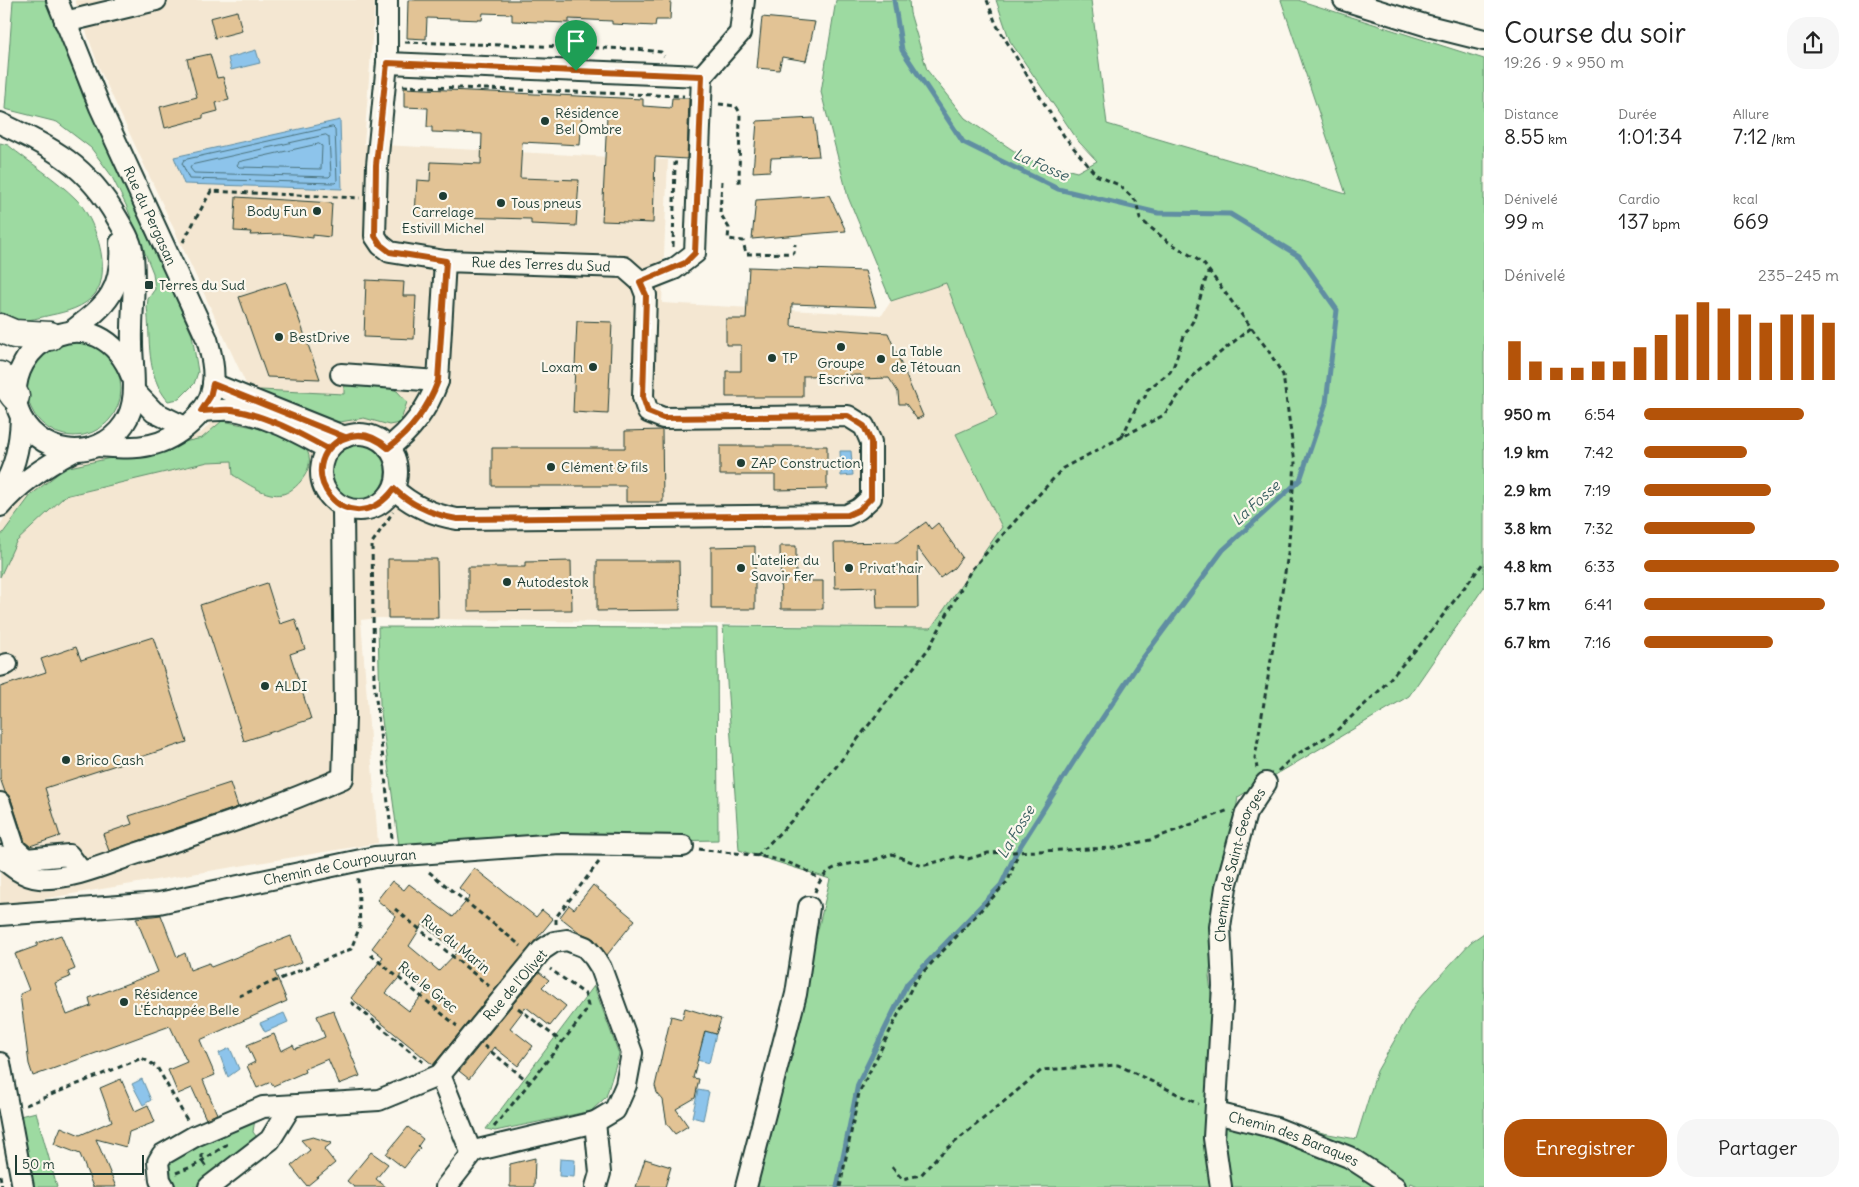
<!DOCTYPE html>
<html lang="fr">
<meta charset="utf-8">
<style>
:root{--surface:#fff;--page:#f6f6f6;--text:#222;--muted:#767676;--accent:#b45309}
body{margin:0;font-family:Delius,sans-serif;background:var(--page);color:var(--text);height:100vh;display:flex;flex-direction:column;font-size:19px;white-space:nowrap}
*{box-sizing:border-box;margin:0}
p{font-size:16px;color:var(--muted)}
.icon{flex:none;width:28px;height:28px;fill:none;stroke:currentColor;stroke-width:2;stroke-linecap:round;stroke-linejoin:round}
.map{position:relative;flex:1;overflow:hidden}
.details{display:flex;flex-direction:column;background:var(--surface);width:375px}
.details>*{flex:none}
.scale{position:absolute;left:15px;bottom:12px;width:129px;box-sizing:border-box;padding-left:5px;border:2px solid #1f3d34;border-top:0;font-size:14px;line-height:18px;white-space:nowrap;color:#1f3d34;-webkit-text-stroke:4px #fbf7ec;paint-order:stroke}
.pin{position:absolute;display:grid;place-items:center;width:42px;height:42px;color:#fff;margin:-51px -21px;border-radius:50% 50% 50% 0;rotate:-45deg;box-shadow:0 0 5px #0007}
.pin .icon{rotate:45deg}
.round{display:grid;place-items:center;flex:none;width:52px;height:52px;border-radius:20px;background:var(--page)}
.head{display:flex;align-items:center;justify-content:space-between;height:85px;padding:0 20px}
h1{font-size:28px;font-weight:600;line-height:38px}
.metrics{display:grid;grid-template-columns:repeat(3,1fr);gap:8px;height:85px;padding:5px 20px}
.metrics div{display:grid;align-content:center}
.metrics b{font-size:21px;font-weight:600}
.metrics small{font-size:14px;font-weight:400}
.metrics p{font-size:14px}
.chart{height:140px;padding:10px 20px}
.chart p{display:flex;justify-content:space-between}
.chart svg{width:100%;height:90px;margin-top:5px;stroke:var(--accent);stroke-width:6}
.button{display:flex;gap:10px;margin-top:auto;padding:10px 20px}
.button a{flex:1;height:58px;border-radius:20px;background:var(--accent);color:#fff;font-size:20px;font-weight:600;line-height:58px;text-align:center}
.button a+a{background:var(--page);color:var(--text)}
ul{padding:0 20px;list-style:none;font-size:16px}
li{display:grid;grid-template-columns:80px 60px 1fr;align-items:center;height:38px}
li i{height:12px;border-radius:6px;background:var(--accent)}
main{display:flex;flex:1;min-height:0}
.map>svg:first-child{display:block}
.built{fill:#f4e7d2}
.green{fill:#9ddaa1;stroke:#5e8c6a}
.water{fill:#8dc4eb;stroke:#618ea2}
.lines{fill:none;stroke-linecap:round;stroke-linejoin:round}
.shore{stroke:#4b737d;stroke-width:1}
.stream{stroke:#618ea2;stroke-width:5}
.building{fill:#e2c395;stroke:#1f3d34;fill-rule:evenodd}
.minor-casing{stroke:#1f3d34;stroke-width:24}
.highway-casing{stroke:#1f3d34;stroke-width:31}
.path{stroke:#1f3d34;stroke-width:3;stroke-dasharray:5 4;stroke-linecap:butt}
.minor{stroke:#fbf7ec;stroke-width:20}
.highway{stroke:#fbf7ec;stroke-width:28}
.route-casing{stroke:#fff;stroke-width:10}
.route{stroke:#b45309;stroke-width:6}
.poi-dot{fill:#1f3d34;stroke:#fbf7ec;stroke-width:2}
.labels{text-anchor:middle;stroke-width:4.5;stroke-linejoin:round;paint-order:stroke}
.poi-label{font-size:14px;fill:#1f3d34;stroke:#fbf7ec;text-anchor:start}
.street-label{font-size:14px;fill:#1f3d34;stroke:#fbf7ec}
.water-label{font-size:15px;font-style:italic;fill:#3a5f62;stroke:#fbf7ec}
</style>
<main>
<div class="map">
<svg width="1484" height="1187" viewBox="0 0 1484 1187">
<rect width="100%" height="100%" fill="#fbf7ec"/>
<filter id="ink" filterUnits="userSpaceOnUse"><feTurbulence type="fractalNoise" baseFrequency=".02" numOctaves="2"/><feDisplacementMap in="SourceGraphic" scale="10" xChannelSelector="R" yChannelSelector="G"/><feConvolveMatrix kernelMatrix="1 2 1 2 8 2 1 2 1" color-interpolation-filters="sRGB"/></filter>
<g filter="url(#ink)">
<!-- built -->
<path class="built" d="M 75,0 L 375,0 L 364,144 L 668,160 L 662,303 L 882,315 L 891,301 L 946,282 L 997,416 L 956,434 L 1002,527 L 931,628 L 378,618 L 361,620 L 378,843 L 0,906 L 0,525 L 11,508 L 64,466 L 201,433 L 247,386 L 100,70 Z"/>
<!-- green -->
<path class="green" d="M 13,0 L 49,0 L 83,97 L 104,135 L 192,335 L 198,372 L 194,384 L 179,399 L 168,401 C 145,374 151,340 147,307 L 148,299 L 155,289 L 153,273 L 126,205 L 111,175 L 91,148 L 57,122 L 5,109 Z
M 836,0 L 909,0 L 910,13 L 927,70 L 965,118 L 1026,159 L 1077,172 L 1097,161 L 1079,142 L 1010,41 L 996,0 L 1091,0 L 1107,124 L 1346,194 L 1281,0 L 1298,0 L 1484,59 L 1484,587 L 1409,696 L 1238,797 L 1209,976 L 1224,1103 L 1323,1133 L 1356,1139 L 1377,1071 L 1417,1001 L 1471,942 L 1484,933 L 1484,1187 L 1420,1187 L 1411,1183 L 1409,1187 L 757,1187 L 830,879 L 739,850 L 723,626 L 931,628 L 1002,527 L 956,434 L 997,416 L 946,283 L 891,301 L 848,197 L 821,92 Z
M 0,143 L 8,145 C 30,163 56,179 76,199 C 95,218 113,271 95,294 C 85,307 66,312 51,315 C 33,319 17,325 0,314 Z
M27 389a47 47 0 1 1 94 0a47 47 0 1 1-94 0Z
M 379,385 L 397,391 L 407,402 L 400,423 L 389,425 L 364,418 L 334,423 L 259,397 L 260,390 L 344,394 L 344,386 Z
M 222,421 C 243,425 288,432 303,446 C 320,461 300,489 283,494 C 266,498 247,483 233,475 L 232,461 L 208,462 L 65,496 L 16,542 L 0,577 L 0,537 L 31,495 L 65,468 L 202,438 Z
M329 472a28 28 0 1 1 56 0a28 28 0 1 1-56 0Z
M 378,627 L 717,628 L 718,840 L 399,846 L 380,705 Z
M 594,986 L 619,1054 L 606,1097 L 591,1111 L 495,1131 L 486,1129 Z
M 36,1112 L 57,1187 L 34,1187 L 20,1116 Z
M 255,1119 L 253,1132 L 259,1140 L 196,1187 L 172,1187 L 165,1163 Z"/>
<!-- water -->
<path class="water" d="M 256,50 L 260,63 L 231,70 L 228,58 Z
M 340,120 L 342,189 L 184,184 L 174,157 Z
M 840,451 L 851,451 L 853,475 L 841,476 Z
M 284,1013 L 288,1022 L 265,1032 L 260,1023 Z
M 705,1031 L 716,1034 L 709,1063 L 697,1060 Z
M 230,1048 L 239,1069 L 228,1077 L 219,1053 Z
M 142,1079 L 151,1100 L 143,1105 L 132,1084 Z
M 698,1090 L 709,1092 L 703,1120 L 692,1117 Z
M 560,1159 L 575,1160 L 574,1177 L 559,1176 Z"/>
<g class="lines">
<!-- shore -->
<path class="shore" d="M 333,127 L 335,129 L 337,181 L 335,183 L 189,179 L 182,163 L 184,160 Z
M 326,135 L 329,137 L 331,175 L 329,177 L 194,173 L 190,168 L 192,165 Z
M 319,144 L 322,146 L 321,169 L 239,167 L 237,165 L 239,162 Z"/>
<!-- stream -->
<path class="stream" d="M 837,1187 L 858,1084 L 907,984 L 1001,885 L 1016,853 L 1076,758 L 1137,666 L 1223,550 L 1300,480 L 1326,403 L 1337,310 L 1299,256 L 1230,214 L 1158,213 L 1058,189 L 963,142 L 902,50 L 894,0"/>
</g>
<!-- building -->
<path class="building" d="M 408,0 L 671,0 L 670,20 L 656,20 L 655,26 L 612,24 L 612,21 L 569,19 L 569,23 L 512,21 L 512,14 L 483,13 L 482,20 L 427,18 L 426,39 L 407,38 Z
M 237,11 L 242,31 L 215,38 L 210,18 Z
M 762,17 L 815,22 L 806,61 L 782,57 L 779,70 L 757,68 Z
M 210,54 L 217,78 L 223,77 L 229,100 L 216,103 L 218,111 L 203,115 L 203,118 L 165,128 L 160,107 L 197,97 L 187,59 Z
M 404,88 L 643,99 L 643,106 L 671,108 L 672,98 L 689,98 L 687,159 L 655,157 L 653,223 L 602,221 L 607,116 L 582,115 L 580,145 L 522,142 L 520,178 L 579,180 L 576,226 L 531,224 L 531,219 L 415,216 L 417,180 L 430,181 L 431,162 L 481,164 L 482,134 L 432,132 L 432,127 L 427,127 L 428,108 L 404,107 Z
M 814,118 L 819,156 L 771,158 L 770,171 L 753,172 L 757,121 Z
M 829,195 L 846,231 L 752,239 L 756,200 Z
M 236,197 L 332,203 L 330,237 L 313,235 L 313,238 L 282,234 L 250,235 L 251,232 L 234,231 Z
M 749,267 L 865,271 L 876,307 L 792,304 L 791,326 L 888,333 L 923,416 L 917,419 L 906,404 L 899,404 L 898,392 L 889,378 L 861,379 L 861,375 L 803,376 L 803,397 L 726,397 L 726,371 L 741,371 L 741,345 L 726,345 L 726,319 L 746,319 Z
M 366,280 L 404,282 L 403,296 L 416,296 L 414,339 L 364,337 Z
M 286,282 L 320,379 L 267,377 L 239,297 Z
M 577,321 L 612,322 L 608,414 L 573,412 Z
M 662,430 L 663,502 L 626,502 L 626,486 L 492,486 L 492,448 L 625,448 L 625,431 Z
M 720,446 L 827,446 L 827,489 L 775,490 L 775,475 L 720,475 Z
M 926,522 L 931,529 L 938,523 L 962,557 L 954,568 L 940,578 L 917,547 L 918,608 L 877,608 L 876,587 L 835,588 L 834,543 L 898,542 Z
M 755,546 L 755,609 L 711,609 L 711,547 Z
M 780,546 L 796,546 L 796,581 L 823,581 L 823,609 L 781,609 Z
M 388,559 L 437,559 L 438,618 L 388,618 Z
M 571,561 L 572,610 L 468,611 L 468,567 L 525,567 L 525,562 Z
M 597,561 L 679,561 L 680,610 L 597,611 Z
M 267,583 L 280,624 L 295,619 L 305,649 L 290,654 L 311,719 L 244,741 L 200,605 Z
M 153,637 L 187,742 L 45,788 L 60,836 L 30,846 L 25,842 L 11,799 L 5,792 L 0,778 L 0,687 L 46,672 L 41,659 L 76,647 L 81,660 Z
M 230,783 L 238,807 L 109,851 L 103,834 L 132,824 L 129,816 Z
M 474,868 L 536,917 L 542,910 L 553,919 L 433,1065 L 351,998 L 383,957 L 372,948 L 396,916 L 377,900 L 392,881 L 404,890 L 409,884 L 453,917 L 470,897 L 459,888 ZM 423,924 L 457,952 L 439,971 L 409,946 ZM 403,973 L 426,991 L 409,1011 L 386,993 Z
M 593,885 L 635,920 L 607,955 L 594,939 L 579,932 L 560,917 L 569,905 L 574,909 Z
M 161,915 L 177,957 L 185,953 L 190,970 L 209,963 L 211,967 L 291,936 L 302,962 L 275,972 L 287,1001 L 200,1040 L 215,1075 L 203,1080 L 217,1114 L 206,1119 L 192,1088 L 178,1094 L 168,1070 L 187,1062 L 170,1026 L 33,1076 L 29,1064 L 20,994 L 29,990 L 15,954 L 37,946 L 37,943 L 61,935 L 75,969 L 68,972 L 70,977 L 55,983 L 67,1015 L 91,1006 L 89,998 L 158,972 L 136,918 Z
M 539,972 L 549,980 L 542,987 L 566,1006 L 550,1026 L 526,1007 L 510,1028 L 533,1046 L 518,1066 L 494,1047 L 469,1079 L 459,1071 Z
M 685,1008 L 721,1019 L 716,1034 L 705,1031 L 693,1078 L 699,1079 L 695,1098 L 676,1109 L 688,1126 L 675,1134 L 667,1124 L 663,1100 L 657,1093 L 655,1086 L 671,1016 L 682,1019 Z
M 333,1010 L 360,1076 L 339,1084 L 328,1059 L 304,1069 L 305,1072 L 273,1086 L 271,1082 L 257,1088 L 247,1066 L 255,1062 L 247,1045 L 274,1034 L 281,1051 L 293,1045 L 295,1049 L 325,1037 L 317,1016 Z
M 121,1079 L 135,1111 L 148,1105 L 155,1122 L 129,1132 L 126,1147 L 96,1139 L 116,1187 L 93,1187 L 80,1154 L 54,1144 L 61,1127 L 80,1135 L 112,1121 L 100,1088 Z
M 408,1127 L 423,1139 L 418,1146 L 420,1148 L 404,1168 L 386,1154 Z
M 313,1137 L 332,1143 L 324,1149 L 335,1163 L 307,1186 L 291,1166 L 310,1150 L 301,1140 Z
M 371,1152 L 388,1164 L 376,1179 L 386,1187 L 354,1187 L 347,1181 Z
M 535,1158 L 534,1187 L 510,1187 L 510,1164 Z
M 645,1159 L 671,1167 L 665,1187 L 636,1187 Z"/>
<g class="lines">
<!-- minor casing -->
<g class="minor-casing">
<g id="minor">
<path id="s1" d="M 57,0 L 100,107 L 207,339 C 211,354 215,368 213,384 C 211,412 176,440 150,445 C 133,449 115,447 97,446"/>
<path d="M 387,0 L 387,63 L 377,165 L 375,236 L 381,245 L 390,252 L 445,261"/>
<path d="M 1344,0 L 1428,26 L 1484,40"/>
<path d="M 65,22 L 156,0"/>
<path d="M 387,63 L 702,76"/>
<path d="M 0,123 C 54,149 87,165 117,218 C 124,230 132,242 133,256 C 136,285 131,314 132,343 C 132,369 140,401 124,424 C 96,465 34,455 18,410 C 0,339 100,293 132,377"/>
<path d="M 641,282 L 674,269 L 695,253 L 702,76 L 740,33 L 744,0"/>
<path d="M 72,331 C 108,304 123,290 120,243"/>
<path d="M 341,374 L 438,381"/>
<path d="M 213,384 L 345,437"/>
<path d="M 134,391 L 154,412 L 185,427"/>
<path d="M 201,411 C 211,411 222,409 232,410 C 266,415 299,433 328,449"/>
<circle cx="359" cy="472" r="38"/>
<path id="s2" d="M 388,448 C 411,431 428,408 438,381 L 445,261 L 624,267 L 641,282 L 646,295 L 643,397 L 648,412 L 663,418 L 848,416 L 864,426 L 871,442 L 871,498 L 859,509 L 847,515 L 457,519 C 434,515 411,505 394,489"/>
<path d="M 0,491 C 15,471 20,443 21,418"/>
<path d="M 0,506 C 20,482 47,465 74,451"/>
<path d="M 0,666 L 7,664"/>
<path d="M 0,803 L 15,849 L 26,859 L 69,855 L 81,871"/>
<path d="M 0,856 C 11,866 24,877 39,878 C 71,880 106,864 135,854 C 206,831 275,808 343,778 L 345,717 L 343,507"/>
<path id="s3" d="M 0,915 L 159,903 L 375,857 L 560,844 L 683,846"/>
<path d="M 0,1063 L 23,1187"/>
<path id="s4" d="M 1216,1113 L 1276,1128 L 1349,1157 L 1395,1187"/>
<path d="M 595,1122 L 600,1173 L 596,1187"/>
<path d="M 164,1187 L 160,1180 L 158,1162 L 162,1155 L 195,1136 L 263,1107 L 379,1100 L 440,1075"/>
<path d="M 209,1187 L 270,1140 L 291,1106"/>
<path d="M 446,1187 L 474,1151 L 595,1122 L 615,1110 L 626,1085 L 632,1053 L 601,968 L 594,957 L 585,947 L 567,940 L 554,942 L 542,950 L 440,1075 L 469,1147 L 474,1151"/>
<path d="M 746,1187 L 796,994 L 809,907"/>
<path id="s5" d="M 1221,1187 L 1214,1138 L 1223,986 L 1220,927 L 1226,887 L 1246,813 L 1266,783"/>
</g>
</g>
<!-- highway casing -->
<g class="highway-casing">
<path id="highway" d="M 0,328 L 14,334 L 50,336
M 0,376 L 15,396"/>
</g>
<!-- path -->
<path class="path" d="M 987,0 L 996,24 L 1064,136 L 1096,175 L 1119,185 L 1136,201 L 1140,219 L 1167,241 L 1203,263 L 1268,350 L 1283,375 L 1295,463 L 1288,554 L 1255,758 L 1257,768
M 405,42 L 636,49 L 661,52 L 664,56
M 403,86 L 684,96
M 719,104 L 736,106 L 740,113 L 739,185
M 722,181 L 720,213 L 729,228 L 728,239 L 743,241 L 746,254 L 794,253 L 795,244
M 183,242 L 211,191 L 360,198
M 673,247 L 675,163 L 681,163
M 1122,437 L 1139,401 L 1145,397 L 1147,390 L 1170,372 L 1174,365 L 1184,336 L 1193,321 L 1208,272
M 1278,771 L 1294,756 L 1335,732 L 1378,692 L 1420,645 L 1484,562
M 392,838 L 374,681 L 372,543 L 393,512
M 699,849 C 738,855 787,853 819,879
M 757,856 L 803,809 L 929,648 L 971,570 L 1063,468 L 1164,415 L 1196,372 L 1251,328
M 429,872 L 521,946
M 815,892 C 826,861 846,866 873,860 C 879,859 886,855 892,854 L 922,866 L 958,856 L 968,859 L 988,853 L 1114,848 L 1150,840 L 1229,810
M 395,909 L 489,986
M 556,924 L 556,917 L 599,862
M 371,955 L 457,1026
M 239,996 L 351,949 L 360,926 L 358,878
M 351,1002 L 423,1062
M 518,1008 L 562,1042
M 484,1046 L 529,1082
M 26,1105 L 142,1058 L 157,1067 L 187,1120
M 494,1127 L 583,1016 L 588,1006 L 585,994 L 550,969
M 202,1153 L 202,1161 L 206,1167
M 892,1167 L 902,1179 L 921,1175 L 937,1157 L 1042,1070 L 1118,1065 L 1198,1104
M 176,1173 L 194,1166 L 229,1143
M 0,1175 L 2,1187
M 840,1187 L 859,1093 L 915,981 L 1008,881 L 1018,854"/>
<!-- minor -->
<use href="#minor" class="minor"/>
<!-- highway -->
<use href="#highway" class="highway"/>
</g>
</g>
<g class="lines" filter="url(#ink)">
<!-- route casing -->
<g class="route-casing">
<path id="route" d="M 576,71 L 387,63 L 376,165 L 375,236 L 381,245 L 390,252 L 446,261 L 438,381 C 428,408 411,431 388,448 C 368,430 348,431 328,449 C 299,433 266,415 232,410 C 222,409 211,411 201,411 L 210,397 L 213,384 L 345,437 C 286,465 348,549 394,489 C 411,505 434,515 457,519 L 848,515 L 859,510 L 871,498 L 871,442 L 864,426 L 848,416 L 663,418 L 648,412 L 643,397 L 646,295 L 640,282 L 685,263 L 695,253 L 702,76 L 576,71"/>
</g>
<!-- route -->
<use href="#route" class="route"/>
</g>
<!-- markers -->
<g class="poi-dot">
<circle cx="545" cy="121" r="5"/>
<circle cx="443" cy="196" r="5"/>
<circle cx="501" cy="203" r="5"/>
<circle cx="317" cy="211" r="5"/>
<rect x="144" y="280" width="10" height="10" rx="2.5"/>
<circle cx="279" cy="337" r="5"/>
<circle cx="841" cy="347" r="5"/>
<circle cx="772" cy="358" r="5"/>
<circle cx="881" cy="359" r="5"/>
<circle cx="593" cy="367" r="5"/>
<circle cx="741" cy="463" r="5"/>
<circle cx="551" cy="467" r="5"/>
<circle cx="741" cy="568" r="5"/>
<circle cx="849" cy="568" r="5"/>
<circle cx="507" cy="582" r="5"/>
<circle cx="265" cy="686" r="5"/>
<circle cx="66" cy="760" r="5"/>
<circle cx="124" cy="1002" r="5"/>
</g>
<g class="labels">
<!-- poi labels -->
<g class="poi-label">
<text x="555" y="118">Résidence<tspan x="555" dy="16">Bel Ombre</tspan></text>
<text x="511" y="208">Tous pneus</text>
<text x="307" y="216" text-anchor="end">Body Fun</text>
<text x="443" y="217" text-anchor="middle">Carrelage<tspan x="443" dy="16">Estivill Michel</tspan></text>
<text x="159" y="290">Terres du Sud</text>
<text x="289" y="342">BestDrive</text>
<text x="891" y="356">La Table<tspan x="891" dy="16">de Tétouan</tspan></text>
<text x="782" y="363">TP</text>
<text x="841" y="368" text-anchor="middle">Groupe<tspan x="841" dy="16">Escriva</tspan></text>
<text x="583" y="372" text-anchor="end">Loxam</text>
<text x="751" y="468">ZAP Construction</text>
<text x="561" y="472">Clément &amp; fils</text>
<text x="751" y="565">L'atelier du<tspan x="751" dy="16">Savoir Fer</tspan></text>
<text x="859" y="573">Privat'hair</text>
<text x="517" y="587">Autodestok</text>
<text x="275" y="691">ALDI</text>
<text x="76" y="765">Brico Cash</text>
<text x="134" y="999">Résidence<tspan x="134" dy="16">L'Échappée Belle</tspan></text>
</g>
<!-- street labels -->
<g class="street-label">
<text dy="5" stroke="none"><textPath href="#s1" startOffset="235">Rue du Pergasan</textPath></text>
<text dy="5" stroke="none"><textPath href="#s2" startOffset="301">Rue des Terres du Sud</textPath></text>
<text dy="5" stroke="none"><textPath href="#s5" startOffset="326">Chemin de Saint-Georges</textPath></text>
<text dy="5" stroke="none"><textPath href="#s3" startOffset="344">Chemin de Courpouyran</textPath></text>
<text transform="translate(456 944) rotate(39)" y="5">Rue du Marin</text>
<text transform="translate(515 985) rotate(-49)" y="5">Rue de l'Olivet</text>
<text transform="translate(428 987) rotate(39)" y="5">Rue le Grec</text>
<text dy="5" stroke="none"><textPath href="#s4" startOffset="82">Chemin des Baraques</textPath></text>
</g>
<!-- water labels -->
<g class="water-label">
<text transform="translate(1041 165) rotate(24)" y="5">La Fosse</text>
<text transform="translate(1256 503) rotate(-42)" y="5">La Fosse</text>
<text transform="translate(1016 832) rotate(-59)" y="5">La Fosse</text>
</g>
</g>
</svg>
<div class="scale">50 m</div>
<div class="pin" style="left:576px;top:71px;background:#1e9e55"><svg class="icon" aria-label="arrive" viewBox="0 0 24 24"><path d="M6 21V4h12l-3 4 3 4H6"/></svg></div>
</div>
<section class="details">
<div class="head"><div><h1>Course du soir</h1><p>19:26 · 9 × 950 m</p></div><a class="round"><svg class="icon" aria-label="share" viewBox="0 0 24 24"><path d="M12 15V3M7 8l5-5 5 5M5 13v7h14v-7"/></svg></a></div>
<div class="metrics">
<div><p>Distance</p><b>8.55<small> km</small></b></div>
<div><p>Durée</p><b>1:01:34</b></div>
<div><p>Allure</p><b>7:12<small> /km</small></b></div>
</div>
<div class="metrics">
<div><p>Dénivelé</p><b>99<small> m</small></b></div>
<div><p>Cardio</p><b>137<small> bpm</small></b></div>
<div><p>kcal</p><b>669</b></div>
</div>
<div class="chart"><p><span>Dénivelé</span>235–245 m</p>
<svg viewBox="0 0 160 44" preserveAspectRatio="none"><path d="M5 44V25M15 44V35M25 44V38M35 44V38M45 44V35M55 44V35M65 44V28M75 44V22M85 44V12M95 44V6M105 44V9M115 44V12M125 44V16M135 44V12M145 44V12M155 44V16"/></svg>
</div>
<ul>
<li><b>950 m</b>6:54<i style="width:82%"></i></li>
<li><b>1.9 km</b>7:42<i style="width:53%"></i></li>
<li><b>2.9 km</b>7:19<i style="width:65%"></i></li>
<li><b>3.8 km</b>7:32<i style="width:57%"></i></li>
<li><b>4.8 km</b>6:33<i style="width:100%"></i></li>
<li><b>5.7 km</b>6:41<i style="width:93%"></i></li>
<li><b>6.7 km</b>7:16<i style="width:66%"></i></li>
</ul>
<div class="button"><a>Enregistrer</a><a>Partager</a></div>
</section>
</main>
